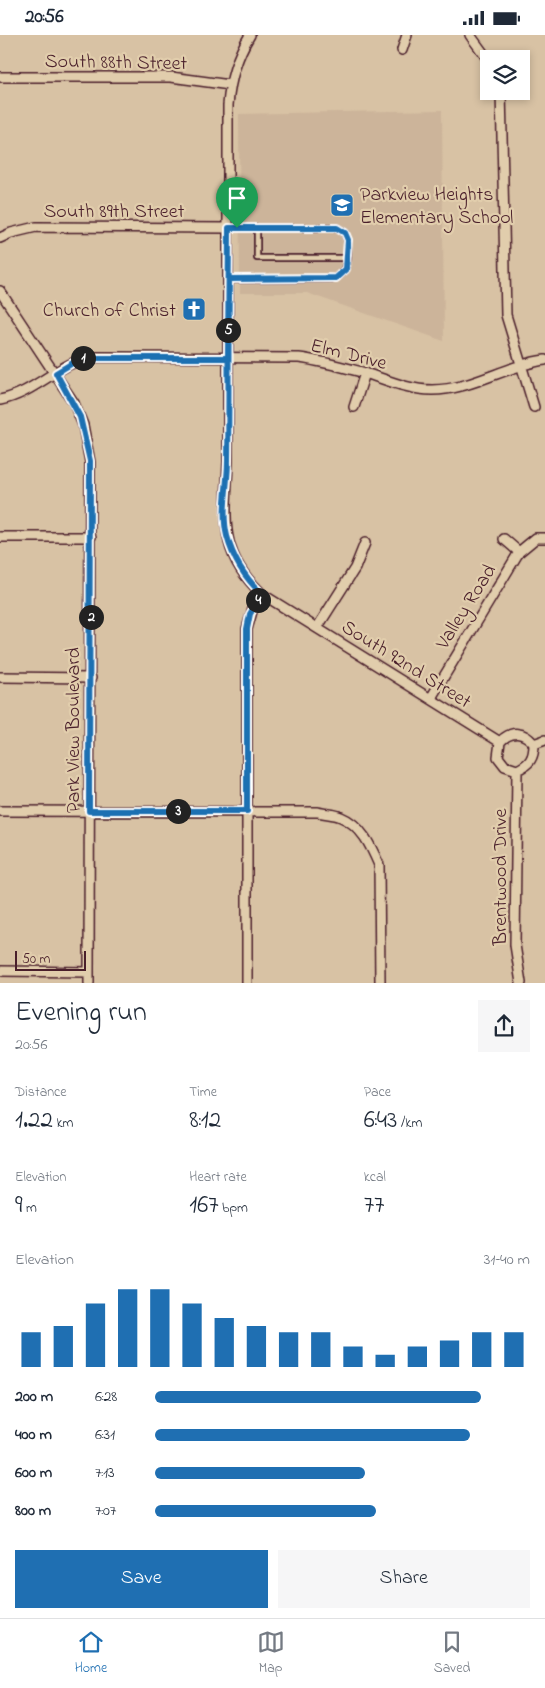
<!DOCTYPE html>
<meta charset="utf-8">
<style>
:root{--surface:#fff;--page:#f6f6f7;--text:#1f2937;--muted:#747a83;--line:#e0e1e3;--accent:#1f6fb2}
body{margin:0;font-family:"Indie Flower",sans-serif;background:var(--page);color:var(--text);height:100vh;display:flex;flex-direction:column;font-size:19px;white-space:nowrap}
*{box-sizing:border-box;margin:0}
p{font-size:16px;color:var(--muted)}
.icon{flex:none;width:28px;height:28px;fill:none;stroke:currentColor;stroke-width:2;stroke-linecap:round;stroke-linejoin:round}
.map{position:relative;height:948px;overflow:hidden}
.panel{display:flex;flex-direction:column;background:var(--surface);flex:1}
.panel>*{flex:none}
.fabs{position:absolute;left:480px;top:15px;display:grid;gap:10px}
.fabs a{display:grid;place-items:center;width:50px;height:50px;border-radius:0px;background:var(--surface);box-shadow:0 2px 8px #0003;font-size:25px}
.scale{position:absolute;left:15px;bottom:12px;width:71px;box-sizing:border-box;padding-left:5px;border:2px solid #4a1f2b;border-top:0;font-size:14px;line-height:18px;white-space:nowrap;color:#4a1f2b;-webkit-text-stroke:4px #e1cdac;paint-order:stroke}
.pin{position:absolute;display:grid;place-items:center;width:42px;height:42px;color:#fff;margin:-51px -21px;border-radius:50% 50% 50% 0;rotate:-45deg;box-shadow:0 0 5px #0007}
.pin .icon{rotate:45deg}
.km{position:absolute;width:25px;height:25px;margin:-12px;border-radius:50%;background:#222;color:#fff;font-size:14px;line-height:25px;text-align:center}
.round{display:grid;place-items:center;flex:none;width:52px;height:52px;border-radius:0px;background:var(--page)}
.headline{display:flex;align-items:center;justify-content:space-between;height:85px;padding:0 15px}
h1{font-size:28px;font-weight:600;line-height:38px}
.figures{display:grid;grid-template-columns:repeat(3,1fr);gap:8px;height:85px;padding:5px 15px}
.figures div{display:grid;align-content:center}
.figures b{font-size:25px;font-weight:600}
.figures small{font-size:14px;font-weight:400}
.figures p{font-size:14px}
.chart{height:140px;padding:10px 15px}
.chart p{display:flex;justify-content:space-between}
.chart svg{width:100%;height:90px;margin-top:5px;stroke:var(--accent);stroke-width:6}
.button{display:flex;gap:10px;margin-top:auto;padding:10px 15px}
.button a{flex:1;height:58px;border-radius:0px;background:var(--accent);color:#fff;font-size:20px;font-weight:600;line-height:58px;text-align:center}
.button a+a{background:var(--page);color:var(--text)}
ul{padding:0 15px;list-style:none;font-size:16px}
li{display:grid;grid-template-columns:80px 60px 1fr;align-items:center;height:38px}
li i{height:12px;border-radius:6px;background:var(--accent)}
.status{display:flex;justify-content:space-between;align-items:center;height:35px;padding:0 25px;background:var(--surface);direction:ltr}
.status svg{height:14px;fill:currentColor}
.tab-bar{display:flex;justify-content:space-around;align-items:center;height:70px;border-top:1px solid var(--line);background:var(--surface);font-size:14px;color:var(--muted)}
.tab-bar a{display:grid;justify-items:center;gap:2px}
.tab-bar .on{color:var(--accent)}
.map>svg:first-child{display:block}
.built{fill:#ccb49a}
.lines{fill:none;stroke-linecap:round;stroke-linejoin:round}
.lane-casing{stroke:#4a1f2b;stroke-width:8}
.street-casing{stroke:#4a1f2b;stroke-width:12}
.lane{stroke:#e1cdac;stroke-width:4.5}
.street{stroke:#e1cdac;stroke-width:9}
.route-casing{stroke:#fff;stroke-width:10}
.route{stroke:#1f6fb2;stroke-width:6}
.labels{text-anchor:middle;stroke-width:4.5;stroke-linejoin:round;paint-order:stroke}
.street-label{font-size:20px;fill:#4a1f2b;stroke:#e1cdac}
.poi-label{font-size:20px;fill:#4a1f2b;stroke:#e1cdac;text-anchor:start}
</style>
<div class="status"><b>20:56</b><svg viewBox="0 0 49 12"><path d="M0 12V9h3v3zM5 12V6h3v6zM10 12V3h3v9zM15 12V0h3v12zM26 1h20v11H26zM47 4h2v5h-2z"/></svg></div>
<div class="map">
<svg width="545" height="948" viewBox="0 0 545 948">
<rect width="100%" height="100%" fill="#d8c2a4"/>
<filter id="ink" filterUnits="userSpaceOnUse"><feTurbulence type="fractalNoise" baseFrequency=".02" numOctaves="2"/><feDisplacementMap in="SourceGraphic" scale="10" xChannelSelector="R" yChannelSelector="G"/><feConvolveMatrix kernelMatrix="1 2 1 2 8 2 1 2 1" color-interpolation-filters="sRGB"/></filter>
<g filter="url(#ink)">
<!-- built -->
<path class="built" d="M 442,75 L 444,306 L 307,258 L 240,258 L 239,79 Z"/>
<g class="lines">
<!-- lane casing -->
<g class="lane-casing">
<path id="lane" d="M 229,193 L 257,193
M 257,193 L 337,193 C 350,198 348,211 348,223 L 257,223 Z
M 229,245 L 331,244 C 343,241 346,234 348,223"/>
</g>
<!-- street casing -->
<g class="street-casing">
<path id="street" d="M 470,0 L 489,26
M 402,15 L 407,0
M 0,42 L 171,42 L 230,50
M 501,56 L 506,280 L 534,372
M 0,203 L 11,198 L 36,192 L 229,193
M 0,256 L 74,368 L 83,390 L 90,427 L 89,948
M 0,365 C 36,358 61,325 94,322 L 299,323 C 322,326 343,332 365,338 C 387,345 409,355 432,355 C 472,355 506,330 545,325
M 354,372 L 365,338
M 0,502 L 91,502
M 504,504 L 519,517
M 262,559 L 500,707
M 317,593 L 355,533 L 365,508
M 0,642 L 91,643
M 431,663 L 519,517 L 536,503 L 545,503
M 500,707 C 511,695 524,696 534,709
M 500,707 L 498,722 L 505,731 L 517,735
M 534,709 L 545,705
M 517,735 L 515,910 L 521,948
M 517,735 C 530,729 534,723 534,709
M 0,776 L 318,777 C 325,779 335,779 341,782 C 361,790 371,811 379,830 L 380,948
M 0,936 L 89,937
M 247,948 L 247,594 L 253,573 L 262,559 C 217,517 226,483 228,427 L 228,70 C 230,45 237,21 250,0"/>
</g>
<!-- lane -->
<use href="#lane" class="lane"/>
<!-- street -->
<use href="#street" class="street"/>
</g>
</g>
<g class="lines" filter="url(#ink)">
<!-- route casing -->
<g class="route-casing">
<path id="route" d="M 237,193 L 229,193 L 228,323 L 88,323 L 76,326 L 56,338 L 80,382 L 90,426 L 89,776 L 247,776 L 247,594 L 250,579 L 262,559 C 245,543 233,524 227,501 C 221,476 228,450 228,425 C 229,365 228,305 229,244 L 336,243 L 346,234 L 348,205 L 345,198 L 337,193 L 237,193"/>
</g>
<!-- route -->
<use href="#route" class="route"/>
</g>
<!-- icons -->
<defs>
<g id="school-square" transform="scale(1.25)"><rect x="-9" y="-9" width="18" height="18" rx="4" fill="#1f6fb2" stroke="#e1cdac"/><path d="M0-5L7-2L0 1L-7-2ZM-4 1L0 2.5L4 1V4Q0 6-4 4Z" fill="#fff"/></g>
<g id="church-square" transform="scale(1.25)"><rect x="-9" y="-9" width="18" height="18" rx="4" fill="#1f6fb2" stroke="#e1cdac"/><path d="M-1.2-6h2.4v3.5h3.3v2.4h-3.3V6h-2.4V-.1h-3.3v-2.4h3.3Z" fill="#fff"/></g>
</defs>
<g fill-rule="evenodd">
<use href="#school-square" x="342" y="170"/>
<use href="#church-square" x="194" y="274"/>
</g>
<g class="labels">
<!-- street labels -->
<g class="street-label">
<text transform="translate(116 26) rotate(1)" y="7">South 88th Street</text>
<text x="114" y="182">South 89th Street</text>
<text transform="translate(349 318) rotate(14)" y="7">Elm Drive</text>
<text transform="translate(465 571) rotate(-58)" y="7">Valley Road</text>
<text transform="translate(407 628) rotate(32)" y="7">South 92nd Street</text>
<text transform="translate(72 695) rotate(-90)" y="7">Park View Boulevard</text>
<text transform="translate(499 842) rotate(-90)" y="7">Brentwood Drive</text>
</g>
<!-- poi labels -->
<g class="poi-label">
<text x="360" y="165">Parkview Heights<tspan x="360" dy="23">Elementary School</tspan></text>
<text x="176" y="281" text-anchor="end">Church of Christ</text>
</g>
</g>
</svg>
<div class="fabs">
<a><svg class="icon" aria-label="layers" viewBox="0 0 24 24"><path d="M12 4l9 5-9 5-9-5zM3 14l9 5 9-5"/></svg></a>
</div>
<div class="scale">50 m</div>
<div class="pin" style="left:237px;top:193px;background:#1e9e55"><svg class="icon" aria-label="arrive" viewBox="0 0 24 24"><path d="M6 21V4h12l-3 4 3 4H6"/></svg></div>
<b class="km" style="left:83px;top:323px">1</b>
<b class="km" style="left:91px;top:582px">2</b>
<b class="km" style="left:178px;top:776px">3</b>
<b class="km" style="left:258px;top:565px">4</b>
<b class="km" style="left:228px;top:295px">5</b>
</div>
<section class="panel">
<div class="headline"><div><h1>Evening run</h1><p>20:56</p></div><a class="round"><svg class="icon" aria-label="share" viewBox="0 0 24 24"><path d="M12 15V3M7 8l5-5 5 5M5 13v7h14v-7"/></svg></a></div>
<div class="figures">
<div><p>Distance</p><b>1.22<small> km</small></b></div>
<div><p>Time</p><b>8:12</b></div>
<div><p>Pace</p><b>6:43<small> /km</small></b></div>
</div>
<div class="figures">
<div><p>Elevation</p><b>9<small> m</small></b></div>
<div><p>Heart rate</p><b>167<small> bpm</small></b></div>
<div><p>kcal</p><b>77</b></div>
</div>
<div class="chart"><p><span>Elevation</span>31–40 m</p>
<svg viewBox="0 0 160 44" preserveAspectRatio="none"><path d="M5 44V27M15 44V24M25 44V13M35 44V6M45 44V6M55 44V13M65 44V20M75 44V24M85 44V27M95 44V27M105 44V34M115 44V38M125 44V34M135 44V31M145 44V27M155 44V27"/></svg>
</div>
<ul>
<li><b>200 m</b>6:28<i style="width:87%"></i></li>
<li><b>400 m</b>6:31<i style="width:84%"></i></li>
<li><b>600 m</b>7:13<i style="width:56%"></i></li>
<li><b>800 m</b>7:07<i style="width:59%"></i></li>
</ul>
<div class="button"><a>Save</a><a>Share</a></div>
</section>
<nav class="tab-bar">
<a class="on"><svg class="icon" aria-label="home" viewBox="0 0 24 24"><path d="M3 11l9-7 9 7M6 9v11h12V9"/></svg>Home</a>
<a><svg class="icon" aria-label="map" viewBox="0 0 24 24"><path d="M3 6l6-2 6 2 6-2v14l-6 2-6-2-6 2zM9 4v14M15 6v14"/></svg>Map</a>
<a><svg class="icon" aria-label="saved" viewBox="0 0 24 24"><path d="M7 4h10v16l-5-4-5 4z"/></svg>Saved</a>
</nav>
